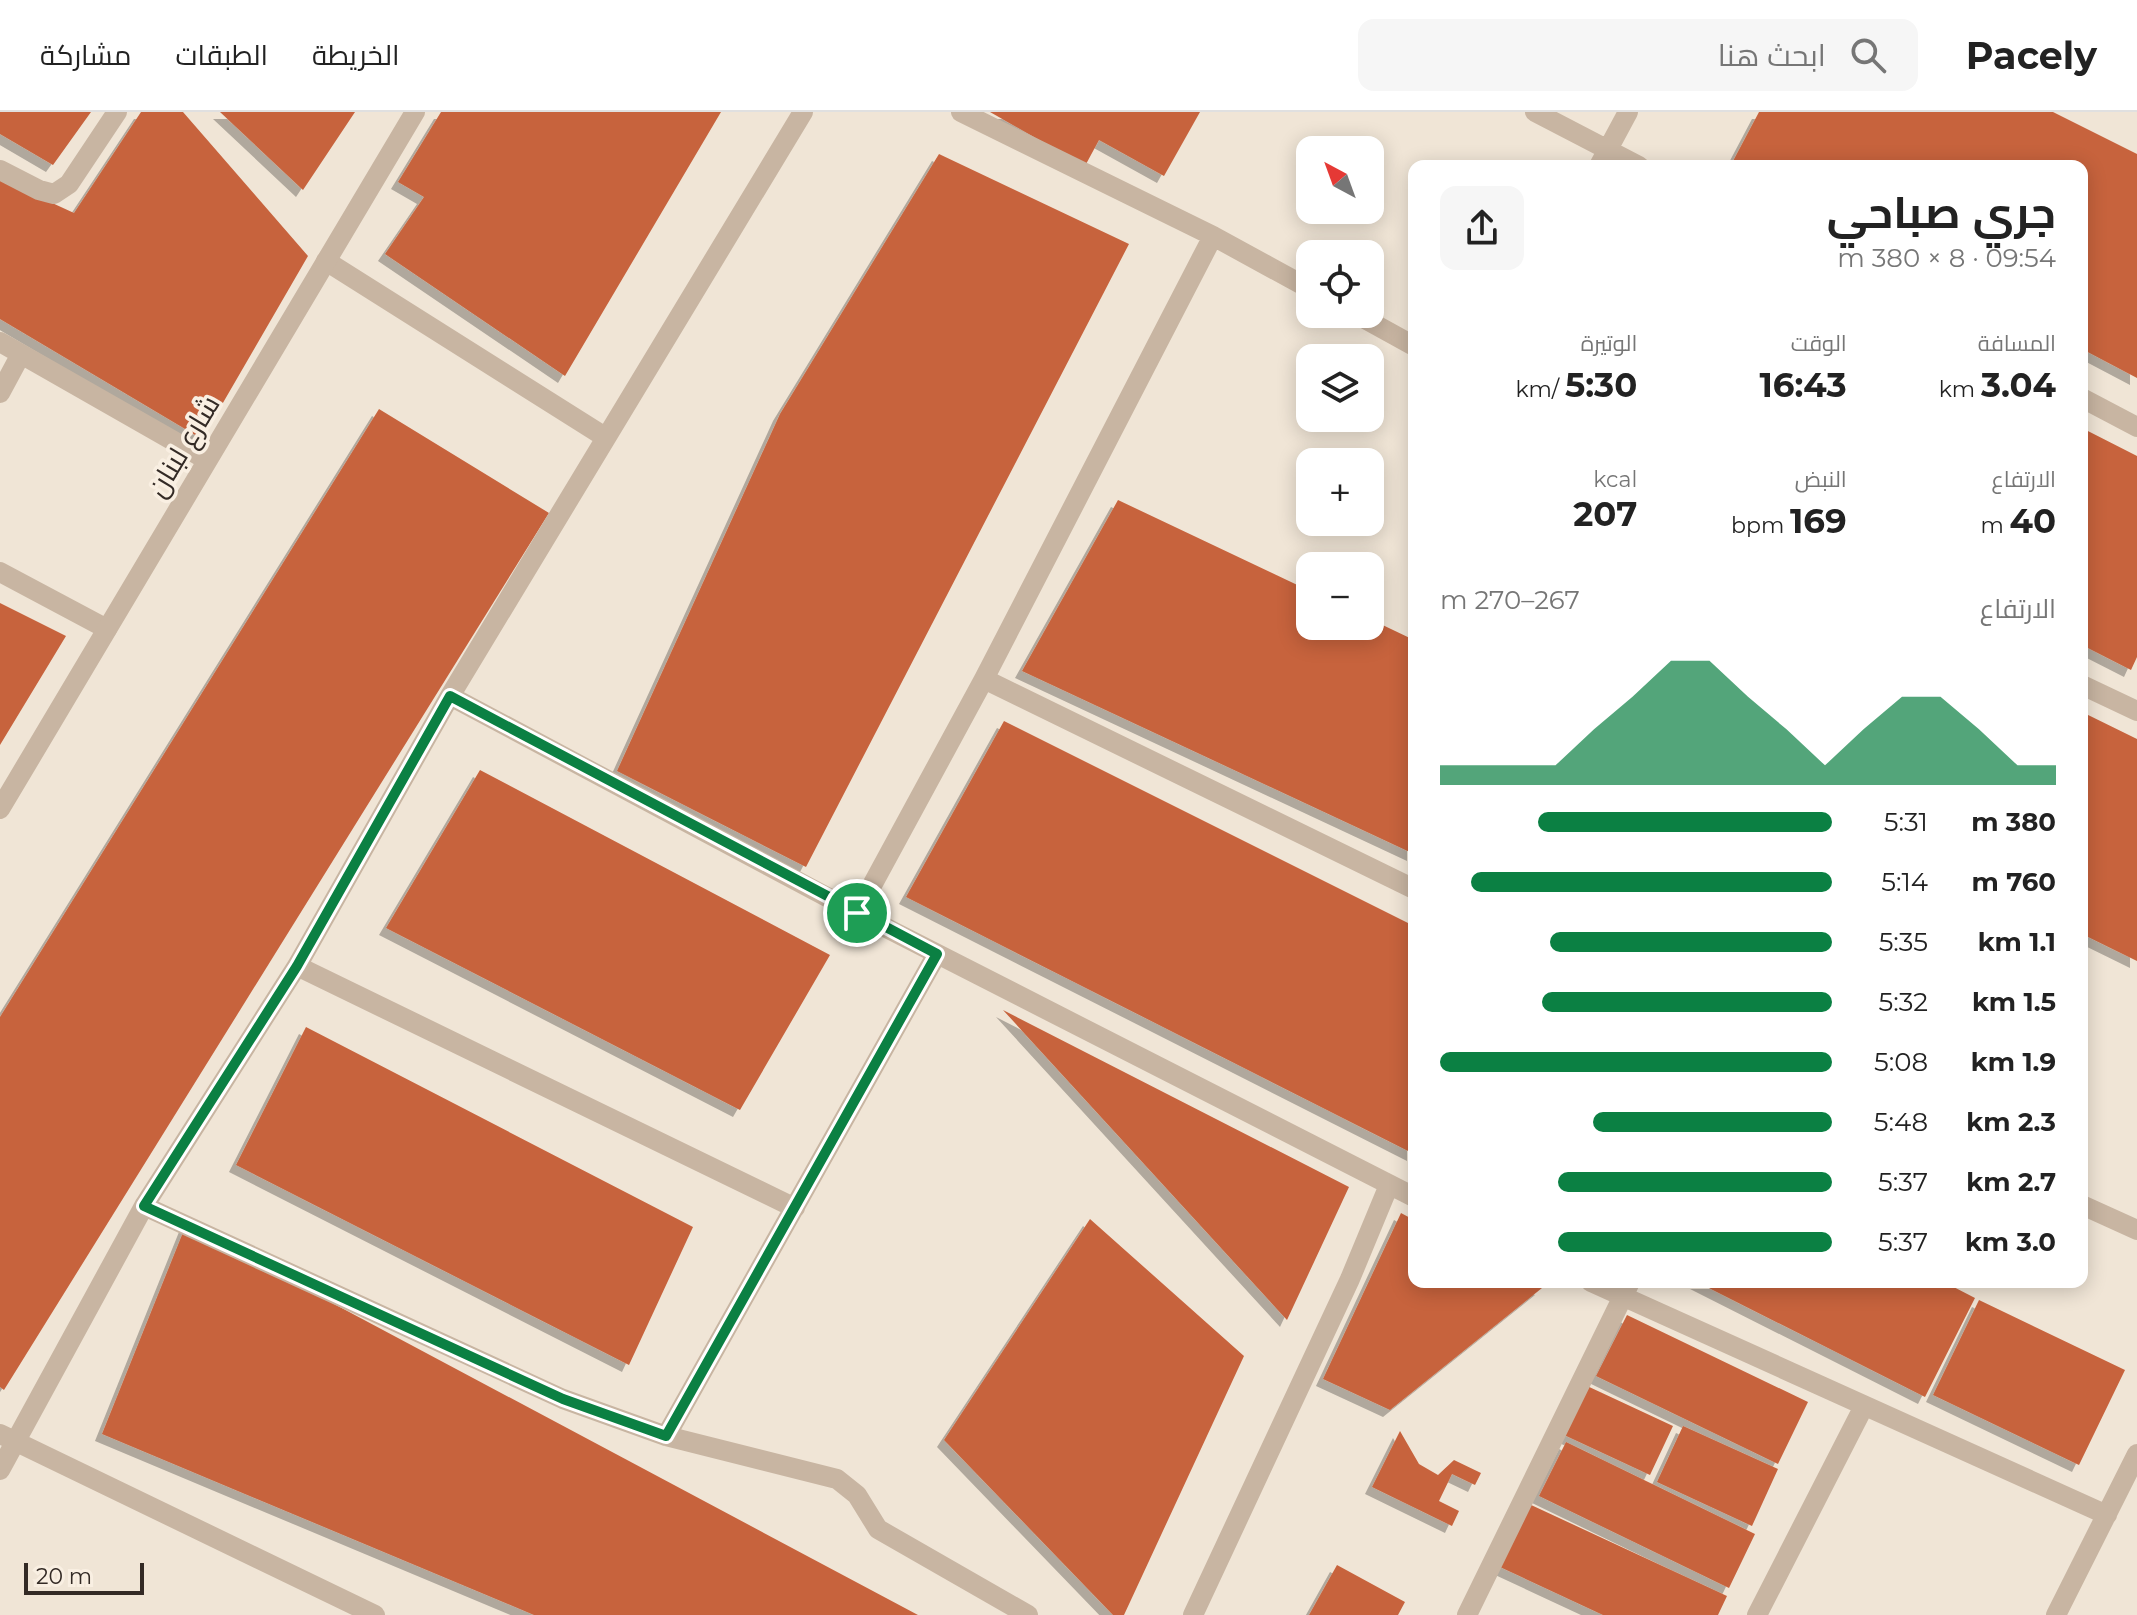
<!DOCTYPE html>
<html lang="ar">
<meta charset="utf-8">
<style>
:root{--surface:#fff;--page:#f6f6f6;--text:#222;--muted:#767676;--line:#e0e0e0;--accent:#0b8043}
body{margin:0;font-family:Montserrat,Cairo,sans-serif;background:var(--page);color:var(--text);direction:rtl;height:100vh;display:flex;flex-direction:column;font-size:30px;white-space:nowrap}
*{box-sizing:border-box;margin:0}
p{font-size:26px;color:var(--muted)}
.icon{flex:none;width:44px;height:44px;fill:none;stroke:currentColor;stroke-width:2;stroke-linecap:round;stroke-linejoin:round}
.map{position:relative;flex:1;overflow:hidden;direction:ltr}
.drawer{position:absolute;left:1408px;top:48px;width:680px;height:1128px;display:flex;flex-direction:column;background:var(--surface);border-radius:16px;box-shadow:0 4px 20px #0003;direction:rtl}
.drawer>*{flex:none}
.needle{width:52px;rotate:319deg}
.controls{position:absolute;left:1296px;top:24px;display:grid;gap:16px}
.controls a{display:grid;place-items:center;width:88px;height:88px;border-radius:16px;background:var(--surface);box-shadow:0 4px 20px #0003;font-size:40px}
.scale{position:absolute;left:24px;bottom:20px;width:120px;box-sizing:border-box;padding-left:8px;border:4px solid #332a25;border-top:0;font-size:22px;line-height:28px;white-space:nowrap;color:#332a25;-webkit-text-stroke:6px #f9efe2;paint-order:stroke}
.pin{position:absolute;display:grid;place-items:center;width:68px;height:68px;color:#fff;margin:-34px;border:4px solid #fff;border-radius:50%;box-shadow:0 2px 8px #0007}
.round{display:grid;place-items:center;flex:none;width:84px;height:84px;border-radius:16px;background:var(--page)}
.overview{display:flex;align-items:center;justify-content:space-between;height:136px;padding:0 32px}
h1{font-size:44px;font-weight:700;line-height:60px}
.stats{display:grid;grid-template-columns:repeat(3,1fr);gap:12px;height:136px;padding:8px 32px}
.stats div{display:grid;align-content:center}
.stats b{font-size:34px;font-weight:700}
.stats small{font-size:22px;font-weight:400}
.stats p{font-size:22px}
.chart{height:224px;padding:16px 32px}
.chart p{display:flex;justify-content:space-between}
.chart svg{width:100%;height:144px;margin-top:8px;fill:var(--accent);opacity:.7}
ul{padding:0 32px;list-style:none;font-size:26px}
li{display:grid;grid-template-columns:128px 96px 1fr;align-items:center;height:60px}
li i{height:20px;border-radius:10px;background:var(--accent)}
header{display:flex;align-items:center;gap:48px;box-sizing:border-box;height:112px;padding:0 40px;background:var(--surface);border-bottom:2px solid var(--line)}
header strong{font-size:38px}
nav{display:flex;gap:44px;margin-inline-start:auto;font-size:28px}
.search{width:560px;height:72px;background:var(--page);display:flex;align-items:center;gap:20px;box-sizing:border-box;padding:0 28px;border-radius:16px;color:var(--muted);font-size:30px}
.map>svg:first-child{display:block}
.building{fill:#c7643e;filter:url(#shadow)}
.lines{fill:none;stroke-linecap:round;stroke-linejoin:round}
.minor{stroke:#c8b5a2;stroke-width:20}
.tertiary{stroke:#c8b5a2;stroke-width:20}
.route-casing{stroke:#fff;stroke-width:16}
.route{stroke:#0b8043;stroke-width:10}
.labels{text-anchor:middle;stroke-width:7;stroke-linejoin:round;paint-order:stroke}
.street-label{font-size:28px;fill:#332a25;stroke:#f9efe2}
</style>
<header>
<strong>Pacely</strong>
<div class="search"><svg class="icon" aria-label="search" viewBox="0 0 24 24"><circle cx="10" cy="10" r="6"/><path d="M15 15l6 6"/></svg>ابحث هنا</div>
<nav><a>الخريطة</a><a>الطبقات</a><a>مشاركة</a></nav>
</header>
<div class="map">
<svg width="2137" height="1503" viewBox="0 0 2137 1503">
<defs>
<filter id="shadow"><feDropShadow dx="-7" dy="7" stdDeviation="0" flood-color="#0004"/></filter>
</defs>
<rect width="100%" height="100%" fill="#f0e5d6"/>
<!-- building -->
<path class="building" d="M 0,0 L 91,0 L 53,53 L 0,22 Z
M 141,0 L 183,0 L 308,144 L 202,327 L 0,207 L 0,67 L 74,101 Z
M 220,0 L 355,0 L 303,78 Z
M 441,0 L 721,0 L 565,264 L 385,142 L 424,85 L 398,70 Z
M 990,0 L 1200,0 L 1164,64 L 1099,28 L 1085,54 Z
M 1759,0 L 2053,0 L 2137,42 L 2137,266 L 2082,237 L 2082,54 L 1737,54 L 1732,51 Z
M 939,42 L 1129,132 L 806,755 L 617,659 L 780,302 Z
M 379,297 L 549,401 L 4,1278 L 0,1275 L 0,905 Z
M 2082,316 L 2137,344 L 2137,545 L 2131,558 L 2082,533 Z
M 1118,388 L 1310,479 L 1310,514 L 1370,514 L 1370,507 L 1414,528 L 1414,742 L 1022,559 Z
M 0,491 L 66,524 L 0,633 Z
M 2082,600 L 2137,627 L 2137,849 L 2082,822 Z
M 1004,609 L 1414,814 L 1414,1042 L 906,785 Z
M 480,658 L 830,843 L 740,998 L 386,816 Z
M 1003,898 L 1349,1075 L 1287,1208 Z
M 306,915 L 693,1115 L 629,1253 L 236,1053 Z
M 1401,1101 L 1414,1108 L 1414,1170 L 1531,1170 L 1542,1176 L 1390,1298 L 1323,1267 Z
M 1090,1107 L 1244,1244 L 1124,1503 L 1113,1503 L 944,1328 Z
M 186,1113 L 918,1503 L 534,1503 L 102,1322 Z
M 1697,1170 L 1944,1170 L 1975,1186 L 1925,1285 Z
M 1979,1188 L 2125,1258 L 2079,1353 L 1933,1283 Z
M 1627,1203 L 1808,1290 L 1778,1352 L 1596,1264 Z
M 1585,1273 L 1673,1314 L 1650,1363 L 1562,1322 Z
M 1683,1314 L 1778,1357 L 1752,1414 L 1657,1370 Z
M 1400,1319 L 1419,1352 L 1438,1363 L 1454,1348 L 1481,1361 L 1475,1373 L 1452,1362 L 1439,1389 L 1459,1399 L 1452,1414 L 1372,1375 Z
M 1566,1330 L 1755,1422 L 1729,1476 L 1539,1384 Z
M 1529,1392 L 1727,1484 L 1718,1503 L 1603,1503 L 1500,1455 Z
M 1337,1453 L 1405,1490 L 1398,1503 L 1309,1503 Z"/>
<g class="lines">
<!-- minor -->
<path class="minor" d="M 961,0 L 1213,124 L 1310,177
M 1535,0 L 1639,54
M 1599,54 L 1628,0
M 0,58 L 39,78 L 54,82 L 69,72 L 117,0
M 326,149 L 605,325
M 1356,202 L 1414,234
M 0,230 L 207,348
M 0,281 L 21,242
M 2082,286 L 2137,315
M 0,460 L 107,517
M 984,567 L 1414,777
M 2082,573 L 2137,599
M 450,584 L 857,801 L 1414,1085
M 857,801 L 984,567 L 1213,124
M 297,854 L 795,1096
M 2082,1093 L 2137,1118
M 144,1094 L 563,1287 L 666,1324 L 837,1367 L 857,1383 L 878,1417 L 1028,1503
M 1591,1170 L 2107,1403
M 0,1322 L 375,1503
M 666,1324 L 937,842
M 0,1358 L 144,1094 L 297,854 L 450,584 L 803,0
M 1193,1503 L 1350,1167 L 1389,1073
M 1467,1503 L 1630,1170
M 1757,1503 L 1864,1294
M 2056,1503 L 2137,1342"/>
<!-- tertiary -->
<path class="tertiary" d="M 0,697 L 415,0"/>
</g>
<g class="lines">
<!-- route casing -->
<g class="route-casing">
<path id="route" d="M 450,584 L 937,842 L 666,1324 L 563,1287 L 144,1094 L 297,854 Z"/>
</g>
<!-- route -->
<use href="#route" class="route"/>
</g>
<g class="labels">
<!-- street labels -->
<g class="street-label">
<text transform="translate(183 334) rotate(-59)" y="10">شارع لبنان</text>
</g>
</g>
</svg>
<div class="controls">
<a><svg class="needle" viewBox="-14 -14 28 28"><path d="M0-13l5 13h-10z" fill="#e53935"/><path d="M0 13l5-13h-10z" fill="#767676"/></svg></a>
<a><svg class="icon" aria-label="locate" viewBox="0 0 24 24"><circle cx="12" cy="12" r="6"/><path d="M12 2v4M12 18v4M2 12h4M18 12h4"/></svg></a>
<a><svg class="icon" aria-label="layers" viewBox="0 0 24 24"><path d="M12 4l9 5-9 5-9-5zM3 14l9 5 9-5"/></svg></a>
<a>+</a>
<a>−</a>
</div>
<div class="scale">20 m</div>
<div class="pin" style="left:857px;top:801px;background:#1e9e55"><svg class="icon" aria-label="arrive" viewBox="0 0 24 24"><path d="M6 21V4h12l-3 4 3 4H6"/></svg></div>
<section class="drawer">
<div class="overview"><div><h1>جري صباحي</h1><p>09:54 · 8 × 380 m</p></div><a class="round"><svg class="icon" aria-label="share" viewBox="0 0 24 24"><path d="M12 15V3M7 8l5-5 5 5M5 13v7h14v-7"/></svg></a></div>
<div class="stats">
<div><p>المسافة</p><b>3.04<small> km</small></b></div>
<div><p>الوقت</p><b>16:43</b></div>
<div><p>الوتيرة</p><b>5:30<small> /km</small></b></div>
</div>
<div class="stats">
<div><p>الارتفاع</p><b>40<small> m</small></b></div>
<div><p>النبض</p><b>169<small> bpm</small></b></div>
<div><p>kcal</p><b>207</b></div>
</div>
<div class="chart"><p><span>الارتفاع</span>267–270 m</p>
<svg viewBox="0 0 160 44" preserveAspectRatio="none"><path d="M0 44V38L10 38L20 38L30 38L40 27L50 17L60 6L70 6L80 17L90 27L100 38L110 27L120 17L130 17L140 27L150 38L160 38V44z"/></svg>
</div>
<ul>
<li><b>380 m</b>5:31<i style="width:75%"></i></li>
<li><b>760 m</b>5:14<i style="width:92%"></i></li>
<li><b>1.1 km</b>5:35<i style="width:72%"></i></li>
<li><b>1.5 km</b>5:32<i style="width:74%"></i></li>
<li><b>1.9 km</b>5:08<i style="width:100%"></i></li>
<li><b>2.3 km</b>5:48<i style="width:61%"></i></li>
<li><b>2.7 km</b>5:37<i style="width:70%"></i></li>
<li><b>3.0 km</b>5:37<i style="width:70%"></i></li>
</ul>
</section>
</div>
